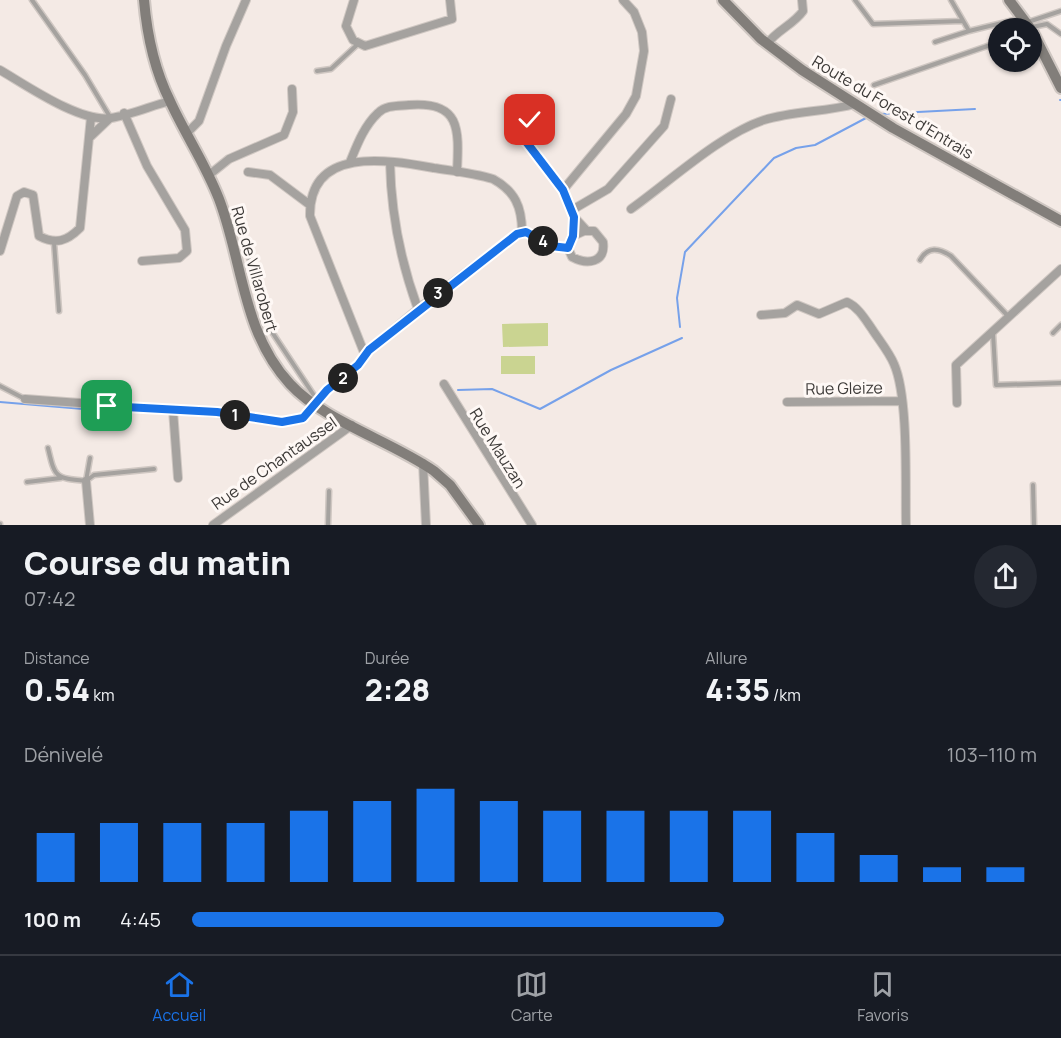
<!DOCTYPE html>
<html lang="fr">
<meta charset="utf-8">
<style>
:root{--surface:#171b24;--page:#242831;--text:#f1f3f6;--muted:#9ea1a6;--line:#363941;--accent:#1a73e8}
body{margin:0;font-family:Manrope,sans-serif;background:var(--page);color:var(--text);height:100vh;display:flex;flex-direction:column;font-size:22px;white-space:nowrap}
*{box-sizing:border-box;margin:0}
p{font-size:20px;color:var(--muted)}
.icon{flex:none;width:33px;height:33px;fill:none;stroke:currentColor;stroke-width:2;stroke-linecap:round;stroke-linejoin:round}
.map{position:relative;height:525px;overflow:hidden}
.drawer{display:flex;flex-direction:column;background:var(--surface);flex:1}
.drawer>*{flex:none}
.tools{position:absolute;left:988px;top:18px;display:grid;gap:12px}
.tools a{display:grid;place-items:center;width:54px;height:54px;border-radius:50%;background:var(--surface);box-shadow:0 2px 4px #0004;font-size:30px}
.pin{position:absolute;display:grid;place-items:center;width:51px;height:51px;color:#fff;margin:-26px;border-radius:12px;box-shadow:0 3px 9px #0006}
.km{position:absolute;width:30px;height:30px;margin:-15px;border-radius:50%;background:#222;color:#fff;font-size:16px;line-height:30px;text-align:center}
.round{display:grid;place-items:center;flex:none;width:63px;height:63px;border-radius:32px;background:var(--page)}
.headline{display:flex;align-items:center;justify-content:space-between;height:102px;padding:0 24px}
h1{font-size:33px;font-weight:800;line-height:45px}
.stats{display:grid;grid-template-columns:repeat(3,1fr);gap:9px;height:102px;padding:6px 24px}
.stats div{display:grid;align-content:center}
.stats b{font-size:30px;font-weight:800}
.stats small{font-size:16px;font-weight:400}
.stats p{font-size:16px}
.chart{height:168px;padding:12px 24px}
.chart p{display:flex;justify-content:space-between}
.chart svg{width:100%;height:108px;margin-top:6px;stroke:var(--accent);stroke-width:6}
ul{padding:0 24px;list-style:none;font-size:20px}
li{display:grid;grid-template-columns:96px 72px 1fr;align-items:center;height:45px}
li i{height:15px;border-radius:8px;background:var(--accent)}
.dock{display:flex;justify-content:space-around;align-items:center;height:84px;border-top:2px solid var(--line);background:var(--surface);font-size:16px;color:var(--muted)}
.dock a{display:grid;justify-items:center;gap:3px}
.dock .active{color:var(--accent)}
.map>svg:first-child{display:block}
.park{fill:#cad491}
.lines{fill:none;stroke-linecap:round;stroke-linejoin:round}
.stream{stroke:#76a1ea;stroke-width:2}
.lane-casing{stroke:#cfc7c2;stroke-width:7}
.street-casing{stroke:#cfc7c2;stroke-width:10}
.secondary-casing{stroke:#cfc7c2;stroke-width:14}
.lane{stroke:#a5a29f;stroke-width:4}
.street{stroke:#a5a29f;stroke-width:8}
.secondary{stroke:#827e7a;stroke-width:10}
.route-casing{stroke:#fff;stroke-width:12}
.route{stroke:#1a73e8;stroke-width:8}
.labels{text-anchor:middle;stroke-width:6;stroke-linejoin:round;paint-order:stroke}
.street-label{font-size:16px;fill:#3d3a38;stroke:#fef8f5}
</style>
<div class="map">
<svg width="1061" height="525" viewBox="0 0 1061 525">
<rect width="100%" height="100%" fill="#f4eae5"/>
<!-- park -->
<path class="park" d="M 548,323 L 548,346 L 503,347 L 502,324 Z
M 501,356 L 535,356 L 535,374 L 501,374 Z"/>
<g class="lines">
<!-- stream -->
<path class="stream" d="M 1060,100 L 1061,100
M 880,114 L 975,109
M 680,327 L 677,298 L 685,252 L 774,158 L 796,148 L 815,145 L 866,118
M 458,390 L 492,389 L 540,409 L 611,370 L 682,338
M 0,402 L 83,409"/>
<!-- lane casing -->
<g class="lane-casing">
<path id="lane" d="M 32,0 L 85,75 L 110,117
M 855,0 L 873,24 L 962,21
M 951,0 L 969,31 L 1022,18
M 1028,22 L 1061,11
M 1032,27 L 1047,24 L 1061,34
M 935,42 L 969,31
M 317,71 L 331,69 L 358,44
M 874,85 L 999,42
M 228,226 L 236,226 L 242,232 L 268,326 L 317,400
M 54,242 L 59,311
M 920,260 C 928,246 939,248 951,256 L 1008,316
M 993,333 L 996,385 L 1061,383
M 1053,333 L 1061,325
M 0,386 L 25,399
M 48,448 C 55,478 55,478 86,481 L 94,475 L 154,469
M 86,481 L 90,458
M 27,482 L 61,478
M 1033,485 L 1034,525
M 0,524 L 0,525
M 328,525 L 329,491"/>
</g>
<!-- street casing -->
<g class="street-casing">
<path id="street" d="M 354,0 L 346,26 L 353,40 L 365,46 L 452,19 L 450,0
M 767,44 C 777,30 793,25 803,11 L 802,0
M 0,70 C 26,85 80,123 111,118 C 130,115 151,106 170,101
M 547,102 L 538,116 L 524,124 L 524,139 L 563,190
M 124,113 L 147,166 L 185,230 L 187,251 L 179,258 L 142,261
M 187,133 L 199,121 L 226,46 L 246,0
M 90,137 L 110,118
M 350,162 C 357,145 364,126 378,113 C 386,105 398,106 409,105 C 461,101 459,129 457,172
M 390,162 C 391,214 400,260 418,309
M 248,172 L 270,175 L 310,205
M 209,175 L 229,159 L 284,135 L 293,112 L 292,89
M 631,209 C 669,182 721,134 764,120 C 794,111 825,112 855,104
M 572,210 L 608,189 L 664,126 L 671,99
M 586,230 L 574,217 L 563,190 L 626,114 L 636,96 L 644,51 L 642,32 L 634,12 L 623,0
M 573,236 L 584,231 L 594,231 L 603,242 C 606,263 587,265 572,257 L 568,248 L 574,230 L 574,217
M 0,251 L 17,196 L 24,192 L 33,195 L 39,236 C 56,245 67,241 80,228 L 91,117
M 761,315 L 785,313 L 797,305 L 819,314 L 847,302 C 858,307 865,319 872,329 C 879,340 889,352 894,364 C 909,398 905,485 906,525
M 365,355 L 310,216 C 309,145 389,160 434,168 C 454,171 474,173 493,179 C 515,191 522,207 522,232
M 444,384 L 532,525
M 25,399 L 217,413 L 282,422 L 303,419 L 327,391 L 358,365 L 369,350 L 418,309 L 517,234 L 526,232 L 551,246 L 568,248
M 787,402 L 901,401
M 957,403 L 956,365 L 1061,269
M 173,410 L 178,478
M 423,463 L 426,525
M 86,481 L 90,525
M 213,525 L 352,425"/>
</g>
<!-- secondary casing -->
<g class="secondary-casing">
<path id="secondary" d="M 144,0 C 147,35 154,69 170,101 C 185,134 206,165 219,199 C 243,262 242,332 290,384 C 324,421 391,441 434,471 L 450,485 L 479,525
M 723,0 L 761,39 L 802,70 L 893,128 L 1061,221
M 1009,0 L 1030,28
M 1032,31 L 1061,88"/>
</g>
<!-- lane -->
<use href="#lane" class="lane"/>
<!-- street -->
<use href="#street" class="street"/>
<!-- secondary -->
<use href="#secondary" class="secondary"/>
</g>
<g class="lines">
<!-- route casing -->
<g class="route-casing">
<path id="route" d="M 107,406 L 217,412 L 282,422 L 303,418 L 327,390 L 358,365 L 369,350 L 517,234 L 526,232 L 551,246 L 568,248 L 573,236 L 574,217 L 563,190 L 524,139 L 524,124 L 530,120"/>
</g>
<!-- route -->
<use href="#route" class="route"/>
</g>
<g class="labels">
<!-- street labels -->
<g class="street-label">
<text transform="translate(893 107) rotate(31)" y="6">Route du Forest d'Entrais</text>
<text transform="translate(255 269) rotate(74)" y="6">Rue de Villarobert</text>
<text transform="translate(844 388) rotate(-1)" y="6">Rue Gleize</text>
<text transform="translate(498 448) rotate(58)" y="6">Rue Mauzan</text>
<text transform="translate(274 463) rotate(-35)" y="6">Rue de Chantaussel</text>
</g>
</g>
</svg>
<div class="tools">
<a><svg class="icon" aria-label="locate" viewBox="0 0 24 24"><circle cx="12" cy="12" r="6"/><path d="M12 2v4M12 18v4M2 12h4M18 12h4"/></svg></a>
</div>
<div class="pin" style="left:107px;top:406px;background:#1e9e55"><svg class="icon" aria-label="arrive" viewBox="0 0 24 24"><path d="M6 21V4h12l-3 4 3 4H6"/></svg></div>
<div class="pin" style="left:530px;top:120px;background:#d93025"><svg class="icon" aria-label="check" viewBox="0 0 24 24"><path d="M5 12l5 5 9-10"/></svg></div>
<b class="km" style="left:235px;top:415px">1</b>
<b class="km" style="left:343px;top:378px">2</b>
<b class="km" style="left:438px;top:293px">3</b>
<b class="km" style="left:543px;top:241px">4</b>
</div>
<section class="drawer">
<div class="headline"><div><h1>Course du matin</h1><p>07:42</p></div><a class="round"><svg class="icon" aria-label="share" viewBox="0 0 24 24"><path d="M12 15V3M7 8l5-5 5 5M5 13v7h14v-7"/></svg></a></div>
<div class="stats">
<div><p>Distance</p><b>0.54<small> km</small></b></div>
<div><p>Durée</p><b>2:28</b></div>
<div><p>Allure</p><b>4:35<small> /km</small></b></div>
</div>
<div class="chart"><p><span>Dénivelé</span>103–110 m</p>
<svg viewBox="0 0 160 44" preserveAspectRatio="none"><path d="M5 44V24M15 44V20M25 44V20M35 44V20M45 44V15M55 44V11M65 44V6M75 44V11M85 44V15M95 44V15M105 44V15M115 44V15M125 44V24M135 44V33M145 44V38M155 44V38"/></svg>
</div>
<ul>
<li><b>100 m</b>4:45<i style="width:63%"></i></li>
</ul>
</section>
<nav class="dock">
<a class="active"><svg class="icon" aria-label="home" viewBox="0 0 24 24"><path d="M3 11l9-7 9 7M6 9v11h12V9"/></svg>Accueil</a>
<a><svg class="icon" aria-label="map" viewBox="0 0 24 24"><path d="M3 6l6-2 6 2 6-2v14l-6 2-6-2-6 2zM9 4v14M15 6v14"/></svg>Carte</a>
<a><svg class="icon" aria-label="saved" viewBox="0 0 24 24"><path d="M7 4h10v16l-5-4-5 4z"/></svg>Favoris</a>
</nav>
